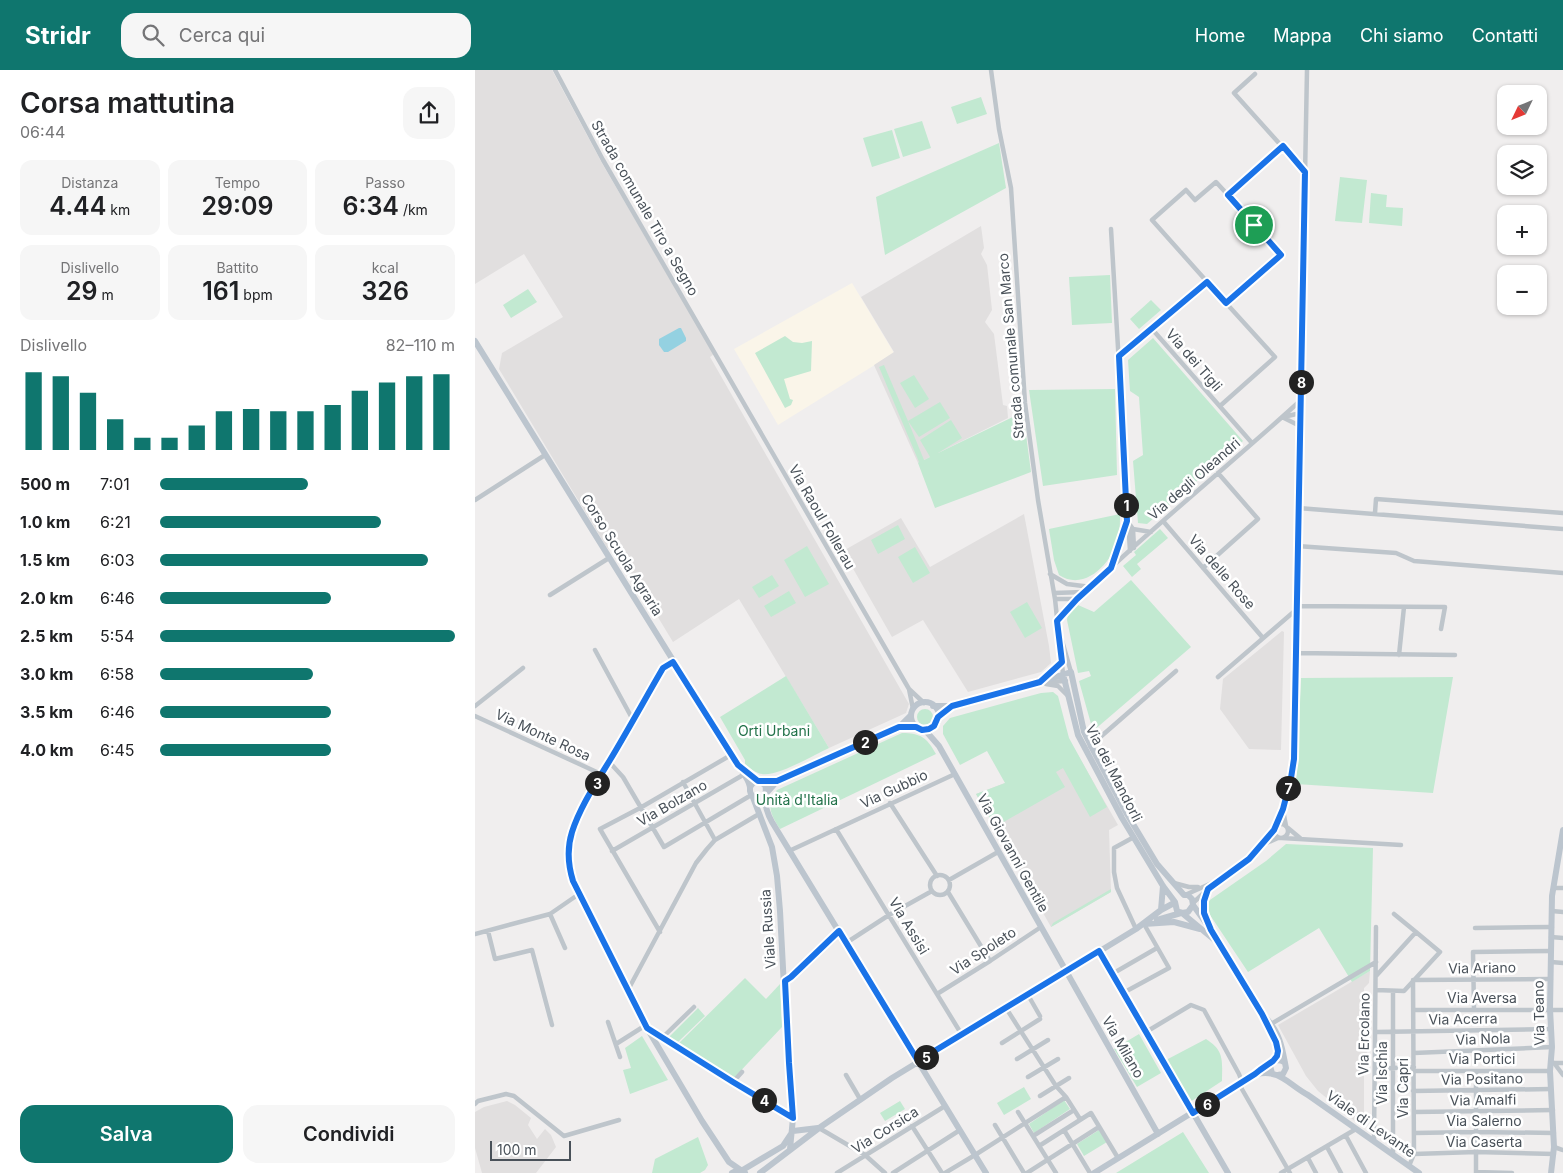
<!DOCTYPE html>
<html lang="it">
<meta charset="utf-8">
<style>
:root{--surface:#fff;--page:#f6f6f6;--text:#202124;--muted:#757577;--accent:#0f766e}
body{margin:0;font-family:Inter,sans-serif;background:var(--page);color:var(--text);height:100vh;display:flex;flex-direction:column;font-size:19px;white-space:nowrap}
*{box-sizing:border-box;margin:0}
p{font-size:16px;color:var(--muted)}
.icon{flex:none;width:28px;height:28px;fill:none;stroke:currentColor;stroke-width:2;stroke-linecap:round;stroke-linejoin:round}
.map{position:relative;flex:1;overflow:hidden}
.details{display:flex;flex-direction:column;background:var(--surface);width:475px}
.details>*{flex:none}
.needle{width:32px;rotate:227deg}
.controls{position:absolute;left:1022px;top:15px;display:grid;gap:10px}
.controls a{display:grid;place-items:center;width:50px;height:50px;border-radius:10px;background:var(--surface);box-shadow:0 1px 4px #0004;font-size:25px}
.scale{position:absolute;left:15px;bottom:12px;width:81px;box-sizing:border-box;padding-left:5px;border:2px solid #495159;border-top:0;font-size:14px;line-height:18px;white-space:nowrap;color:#495159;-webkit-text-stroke:4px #fff;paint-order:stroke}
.pin{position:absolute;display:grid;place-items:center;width:42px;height:42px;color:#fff;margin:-21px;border:2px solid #fff;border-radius:50%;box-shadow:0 1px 5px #0007}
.km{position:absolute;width:25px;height:25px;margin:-12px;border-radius:50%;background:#222;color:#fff;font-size:14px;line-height:25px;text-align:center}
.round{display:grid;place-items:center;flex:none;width:52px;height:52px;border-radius:15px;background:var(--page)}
.overview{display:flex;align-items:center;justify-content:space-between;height:85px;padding:0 20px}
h1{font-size:28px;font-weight:600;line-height:38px}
.metrics{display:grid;grid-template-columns:repeat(3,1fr);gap:8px;height:85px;padding:5px 20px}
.metrics div{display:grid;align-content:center;border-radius:12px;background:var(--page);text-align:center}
.metrics b{font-size:25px;font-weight:600}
.metrics small{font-size:14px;font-weight:400}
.metrics p{font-size:14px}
.chart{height:140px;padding:10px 20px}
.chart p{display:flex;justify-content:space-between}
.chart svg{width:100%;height:90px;margin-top:5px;stroke:var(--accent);stroke-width:6}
.primary-button{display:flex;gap:10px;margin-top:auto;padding:10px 20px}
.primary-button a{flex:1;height:58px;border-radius:15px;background:var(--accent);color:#fff;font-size:20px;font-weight:600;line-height:58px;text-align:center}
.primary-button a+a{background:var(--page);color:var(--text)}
ul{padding:0 20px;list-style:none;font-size:16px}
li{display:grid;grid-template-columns:80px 60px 1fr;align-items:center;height:38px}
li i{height:12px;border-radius:6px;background:var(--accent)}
header{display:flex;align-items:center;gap:30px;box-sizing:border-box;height:70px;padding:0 25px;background:var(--accent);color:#fff}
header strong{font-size:24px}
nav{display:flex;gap:28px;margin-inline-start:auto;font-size:18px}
.search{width:350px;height:45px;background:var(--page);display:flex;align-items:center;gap:12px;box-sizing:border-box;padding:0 18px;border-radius:15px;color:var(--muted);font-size:19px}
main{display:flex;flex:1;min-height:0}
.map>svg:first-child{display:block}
.commercial{fill:#faf5e9}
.education{fill:#e1dfdf}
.green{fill:#c2e9d1}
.water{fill:#94d1e1}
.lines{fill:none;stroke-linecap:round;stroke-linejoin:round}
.street{stroke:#bec5cb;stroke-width:4.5}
.secondary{stroke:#bcc5ce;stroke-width:6}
.route-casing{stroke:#fff;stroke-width:10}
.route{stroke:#1a73e8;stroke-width:6}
.labels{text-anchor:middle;stroke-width:5;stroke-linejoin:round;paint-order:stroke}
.street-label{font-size:14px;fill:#495159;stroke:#fff}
.park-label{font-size:14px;fill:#22724a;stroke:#fff}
</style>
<header>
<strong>Stridr</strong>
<div class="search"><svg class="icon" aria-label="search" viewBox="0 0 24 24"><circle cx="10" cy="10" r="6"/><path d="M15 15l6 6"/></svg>Cerca qui</div>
<nav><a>Home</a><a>Mappa</a><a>Chi siamo</a><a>Contatti</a></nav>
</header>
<main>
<section class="details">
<div class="overview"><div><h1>Corsa mattutina</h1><p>06:44</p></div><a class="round"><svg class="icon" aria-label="share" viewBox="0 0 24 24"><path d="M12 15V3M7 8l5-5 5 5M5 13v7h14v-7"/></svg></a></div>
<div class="metrics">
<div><p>Distanza</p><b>4.44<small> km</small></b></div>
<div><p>Tempo</p><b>29:09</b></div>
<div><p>Passo</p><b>6:34<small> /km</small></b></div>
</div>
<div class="metrics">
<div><p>Dislivello</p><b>29<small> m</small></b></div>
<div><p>Battito</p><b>161<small> bpm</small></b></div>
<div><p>kcal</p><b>326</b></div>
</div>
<div class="chart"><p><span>Dislivello</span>82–110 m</p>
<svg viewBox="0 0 160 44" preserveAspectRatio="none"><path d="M5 44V6M15 44V8M25 44V16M35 44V29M45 44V38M55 44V38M65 44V32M75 44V25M85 44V24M95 44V25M105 44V25M115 44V22M125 44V15M135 44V11M145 44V8M155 44V7"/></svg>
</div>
<ul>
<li><b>500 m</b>7:01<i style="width:50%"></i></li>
<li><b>1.0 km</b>6:21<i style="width:75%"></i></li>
<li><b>1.5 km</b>6:03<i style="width:91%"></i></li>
<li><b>2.0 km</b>6:46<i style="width:58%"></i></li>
<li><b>2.5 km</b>5:54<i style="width:100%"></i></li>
<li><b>3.0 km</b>6:58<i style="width:52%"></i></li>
<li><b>3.5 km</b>6:46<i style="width:58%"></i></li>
<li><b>4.0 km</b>6:45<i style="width:58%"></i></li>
</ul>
<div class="primary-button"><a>Salva</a><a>Condividi</a></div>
</section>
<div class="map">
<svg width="1088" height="1103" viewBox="0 0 1088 1103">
<rect width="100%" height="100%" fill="#f0eeee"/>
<!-- commercial -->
<path class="commercial" d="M 377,213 L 419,283 L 303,355 L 259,279 Z"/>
<!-- education -->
<path class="education" d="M 0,0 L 77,0 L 128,95 L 239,284 L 235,287 L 434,634 L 431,643 L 354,678 L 264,529 L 198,572 L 144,483 L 132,478 L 24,299 L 27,283 L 88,247 L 49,184 L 0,214 Z
M 506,156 L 509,178 L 506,184 L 512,195 L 517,240 L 510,252 L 519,264 L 528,335 L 532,336 L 533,348 L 443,393 L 399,295 L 419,282 L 386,227 Z
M 549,444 L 574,576 L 576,593 L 566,602 L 493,622 L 448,550 L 417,567 L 368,481 L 426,448 L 455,497 Z
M 807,561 L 809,562 L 806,680 L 774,679 L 745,639 L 748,609 Z
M 603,685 L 643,755 L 634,760 L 636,822 L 576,857 L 501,724 Z
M 895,901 L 894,913 L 889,918 L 889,957 L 894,960 L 894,980 L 889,986 L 889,1047 L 887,1053 L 881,1052 L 843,1021 L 831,1006 L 803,955 Z
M 32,1031 L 40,1035 L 56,1048 L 53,1055 L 62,1069 L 70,1059 L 76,1065 L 81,1077 L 61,1103 L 7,1103 L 0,1078 L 0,1042 L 9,1037 Z"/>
<!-- green -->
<path class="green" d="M 506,27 L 512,44 L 482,54 L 476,37 Z
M 447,51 L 456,78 L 428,87 L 419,59 Z
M 417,60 L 425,88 L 397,97 L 388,68 Z
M 524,73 L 531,118 L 410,185 L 401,127 Z
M 865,107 L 892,110 L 887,153 L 860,151 Z
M 896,123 L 912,125 L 911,137 L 928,138 L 927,156 L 894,153 Z
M 635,205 L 637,253 L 597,255 L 594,207 Z
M 53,219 L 62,232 L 36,248 L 28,235 Z
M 676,230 L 686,240 L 664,259 L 655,249 Z
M 310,266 L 318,272 L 327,273 L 337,271 L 336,301 L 309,309 L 315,329 L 318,330 L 316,335 L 310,338 L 280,283 Z
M 678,268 L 768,371 L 672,454 L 663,453 L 658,391 L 668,385 L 664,327 L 655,321 L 653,290 Z
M 409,295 L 433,351 L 465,332 L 475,348 L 444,367 L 433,351 L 449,390 L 455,387 L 445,370 L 476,350 L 487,368 L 463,383 L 548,342 L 556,402 L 460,438 L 443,393 L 444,392 L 404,297 Z
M 439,305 L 454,329 L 440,338 L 425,313 Z
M 640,319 L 642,405 L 568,416 L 554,320 Z
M 645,444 C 645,450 645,457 644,464 C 640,490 611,523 584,505 L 579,490 L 574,459 Z
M 423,455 L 430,469 L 403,484 L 396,470 Z
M 685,459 L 693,468 L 662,494 L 666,499 L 657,507 L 648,496 L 661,485 L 659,482 Z
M 332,476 L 354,514 L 330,527 L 309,490 Z
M 440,477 L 455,503 L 438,513 L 423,487 Z
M 297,505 L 304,516 L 284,528 L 277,517 Z
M 656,510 L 716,577 L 618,661 L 604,611 L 616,606 L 614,601 L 603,603 L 592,550 L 593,544 L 603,535 L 619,542 Z
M 314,521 L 321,533 L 296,547 L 289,536 Z
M 552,532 L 567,558 L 550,568 L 535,542 Z
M 311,606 L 354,678 C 339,685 302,707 287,704 C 280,703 275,698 270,694 L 270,690 L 245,647 Z
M 978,607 L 958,723 L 821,714 L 826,608 Z
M 578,622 L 583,626 L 594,668 L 632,737 L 615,747 L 588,698 L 581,702 L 590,717 L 520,757 L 501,724 L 530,713 L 512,681 L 485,695 L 468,664 L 468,656 L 475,648 L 566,623 Z
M442 647a8 8 0 1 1 16 0a8 8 0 1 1-16 0Z
M 427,663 C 446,663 452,668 461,684 L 305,759 C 295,744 291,735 302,720 Z
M 811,774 L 898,778 L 895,901 L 877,912 L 844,858 L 773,902 L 735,845 L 732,832 L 791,791 Z
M 636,819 L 636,822 L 576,857 L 578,853 Z
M 270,908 L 291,929 L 305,914 L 307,957 L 258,1009 L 203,974 Z
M 223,938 L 230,946 L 203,972 L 194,967 Z
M 664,964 L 686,1003 L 662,1017 L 639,979 Z
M 167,966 L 193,1010 L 155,1024 L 148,1000 L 156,998 L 150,978 Z
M 731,969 C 750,981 747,991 747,1011 L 715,1032 L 691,990 Z
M 549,1017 L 556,1029 L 529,1045 L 522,1033 Z
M 589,1030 L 595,1039 L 559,1063 L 554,1054 Z
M 425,1031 L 430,1039 L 410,1051 L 405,1043 Z
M 624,1060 L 632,1072 L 609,1086 L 602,1074 Z
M 708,1062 L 734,1103 L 641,1103 Z
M 223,1067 L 233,1095 L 230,1100 L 225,1103 L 177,1103 L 180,1089 Z"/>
<!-- water -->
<path class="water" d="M 204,258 L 206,258 L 211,268 L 211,271 L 193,282 L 189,282 L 184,275 L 184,269 Z"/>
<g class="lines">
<!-- street -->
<path class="street" d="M 80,0 L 128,90 L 434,619 L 438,639
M 516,0 L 524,59 L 536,118 L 550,333 L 563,430 L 580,529 L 588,604
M 780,4 L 759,23 L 829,101
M 753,125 L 806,185 L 751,233 L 677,150 L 711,120 L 720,130 L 741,112 L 753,125 L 808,76
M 636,159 L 655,481
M 677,259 L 777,373
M 644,286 L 732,212
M 745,336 L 800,287 L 751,233
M 807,347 L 825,356
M 808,347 L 826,343
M 0,430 L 70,385
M 823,438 L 1088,459
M 900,443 L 901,429 L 1088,443
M 688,451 L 788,568
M 653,452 L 658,459 L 659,478
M 658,459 L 676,462
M 822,476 L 921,483 L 939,491 L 1088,503
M 637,497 L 651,455
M 728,498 L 783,449 L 743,403
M 575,504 L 592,514 L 616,517
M 579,523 L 609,522
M 75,525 L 134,488
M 580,529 L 602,529
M 822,536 L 970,537 L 966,559
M 581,551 C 658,472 745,404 826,330
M 586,567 L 596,602
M 120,580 L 158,650
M 821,583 L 980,585
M 924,585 L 929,537
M 743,607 L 822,539
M 568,610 L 587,592
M 571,612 L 591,611
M 571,614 L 583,616 L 592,625
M 434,619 L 449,633
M 0,636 L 48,598
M 0,646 L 126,704
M 615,676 L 701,601
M 133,692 L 137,695 L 148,707 L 189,777 L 273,727
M 208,712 L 240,770
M 415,733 L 462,806
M 808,740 L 811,756
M799 761a7 7 0 1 1 14 0a7 7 0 1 1-14 0Z
M 801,756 C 810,734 816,713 819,689 L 832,0
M 813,758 L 825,768
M 361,759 L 487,965
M 659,767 L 639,778 L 639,802 L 642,818 L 661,859
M 807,768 L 926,775
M 789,774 L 803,768
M 137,781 L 268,705
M 314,781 L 480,704
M455 815a10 10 0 1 1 20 0a10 10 0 1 1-20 0Z
M 474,810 L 523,782
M 699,813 L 714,817 L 723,817
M 1079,818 L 1088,818
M 732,820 C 729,832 728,840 733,851
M 473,822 L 515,891
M 710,825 L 737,813
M 718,833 L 733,819 L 775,789 L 799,760
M 1077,841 L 1088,842
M 75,844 L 90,878
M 1000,858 L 1077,857
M 13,861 L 20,889 L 57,880 L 77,955
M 185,862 L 125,759 L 165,738 L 256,685
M 0,864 L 75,844 L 104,824
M 1076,867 L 1088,868
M 371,873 L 414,845 L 457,821
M 1076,892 L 1088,893
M 637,904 L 682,878
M 901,906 L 941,862 L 919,844
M 938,910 L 1076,909
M 309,911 L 316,907 L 364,861
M 153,920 L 221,793 L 232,779 L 240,770 L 284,744
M 901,920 L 929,921 L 965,882 L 941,862
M 648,923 L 694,898 L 669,854
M 462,924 L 515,891 L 566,857
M 553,925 L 565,946
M 531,938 L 581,1016 L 591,1027 L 605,1049
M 999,939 L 998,882 L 1076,881
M 939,940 L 1088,940
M 133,952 L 145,987
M 796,954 L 901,892
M 173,958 L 258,1012 L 318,1048
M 671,962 L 716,935 L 729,940 L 764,1004 L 767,1012
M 901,962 L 1076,959
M 188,967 L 219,937
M 527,973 L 565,949
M 141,974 L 171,955
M 939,983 L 1077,977
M 542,989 L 573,970
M 1076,992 L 1079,993 L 1088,1005
M 1079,993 L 1088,993
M 900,999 L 939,997
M 939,1001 L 1075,1001
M 1001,1001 L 1001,1103
M 371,1005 L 385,1029
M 553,1007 L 583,989
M 258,1012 L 267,1002
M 764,1014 L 815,1103
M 938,1021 L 1076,1019
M 565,1026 L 594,1008
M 0,1034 L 3,1031 L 31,1024 L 39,1026 L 89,1066 L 144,1050
M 543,1042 L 581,1103
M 939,1042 L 1078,1040
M 520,1055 L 549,1103
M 437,1056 L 467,1103
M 344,1058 L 390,1085 L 410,1103
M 589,1060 L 615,1103
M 939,1063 L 1000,1062 L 1079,1063
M 558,1066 L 599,1040
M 871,1066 L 891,1103
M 899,1071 L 901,857
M 564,1076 L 616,1043 L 643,1088
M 852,1077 L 866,1103
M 1079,1077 L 1088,1080
M 939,1084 L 1001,1082 L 1079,1084
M 918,1085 L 918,921
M 833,1088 L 841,1103
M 934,1096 L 939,1084 L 938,910
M 1001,1102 L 1037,1103
M 362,1103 L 470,1036
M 418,1103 L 485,1060
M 470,1103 L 500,1085 L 591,1027
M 552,1103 L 624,1057
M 806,1103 L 881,1059"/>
<!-- secondary -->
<path class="secondary" d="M 0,271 L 263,695 C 267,701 274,710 275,717 C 275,718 275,720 275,721 C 279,741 298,716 302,711 L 424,657 L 436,645
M 198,592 L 188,598 L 126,704 L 102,750 L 94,777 L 95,800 L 104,824 L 172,958 L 227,1051 L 254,1092 L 270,1103
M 588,604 L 603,665 L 647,748 L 688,816 L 700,832 L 702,841 L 707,843 L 713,842 L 718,835
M436 646a14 14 0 1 1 28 0a14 14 0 1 1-28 0Z
M 458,636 L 477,636 L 565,612 L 596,602 L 609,662 L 616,676 L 652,744 L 682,794 L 709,825 L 713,825 L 717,829 L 718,835 L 736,860 L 787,944 L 801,972 L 803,981 L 802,986 L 795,996 L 797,1003
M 450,660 L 464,676 L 683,1064
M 266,697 L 283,711 L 302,711
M 275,717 L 278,713 L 283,711 L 290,715 C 292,720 290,722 290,727 C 290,735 293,745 297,752 L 511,1103
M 277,725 L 297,777 L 302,806 L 305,841 L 313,993 L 318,1048 L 315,1079
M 686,840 L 688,816
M 707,843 L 742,872
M 682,850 L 706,843
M 669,854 L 699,852 L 725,859
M 624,881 L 753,1103
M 791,948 C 806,965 807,978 811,998 L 808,1004 L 803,1005
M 782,1004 C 805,999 814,1015 833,1025 L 944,1103
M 318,1061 L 343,1058
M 257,1103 L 261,1101 L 266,1101 L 308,1076 L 316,1064
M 285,1103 L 344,1058 L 417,1008 L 661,859 L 686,840 L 699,833
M 619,1103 L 780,1004 C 787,997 800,986 809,992
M 1076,1103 L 1079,1077 L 1075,1001 L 1077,977 L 1075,939 L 1077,826 L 1088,760"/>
</g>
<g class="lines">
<!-- route casing -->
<g class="route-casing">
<path id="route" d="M 808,76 L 830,102 L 819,689 L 816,708 L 808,739 L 799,760 L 774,789 L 733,819 L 729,831 L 729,843 L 736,860 L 787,944 L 801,972 L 803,981 L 802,986 L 798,991 L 785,1000 L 780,1004 L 718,1043 L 624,881 L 443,991 L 364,861 L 316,907 L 310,911 L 314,993 L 318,1048 L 258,1012 L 172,958 L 98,811 C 93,795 92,778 97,762 C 105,737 121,713 135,690 C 153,660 170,629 188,598 L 198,592 L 263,695 L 283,711 L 302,711 L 424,657 L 441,657 L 447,660 L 454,659 L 459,656 L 463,647 L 477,636 L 565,612 L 587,592 L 582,551 L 602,529 L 636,498 L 652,451 L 644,286 L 732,212 L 751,233 L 806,185 L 753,125 Z"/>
</g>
<!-- route -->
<use href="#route" class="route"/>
</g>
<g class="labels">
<!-- street labels -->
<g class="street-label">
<text transform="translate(170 138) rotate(60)" y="5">Strada comunale Tiro a Segno</text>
<text transform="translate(536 276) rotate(-95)" y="5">Strada comunale San Marco</text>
<text transform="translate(719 290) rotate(49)" y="5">Via dei Tigli</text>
<text transform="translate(719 409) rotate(-41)" y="5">Via degli Oleandri</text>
<text transform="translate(347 447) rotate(60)" y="5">Via Raoul Follerau</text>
<text transform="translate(147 485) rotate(58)" y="5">Corso Scuola Agraria</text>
<text transform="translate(747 502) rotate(49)" y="5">Via delle Rose</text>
<text transform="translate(68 665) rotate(25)" y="5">Via Monte Rosa</text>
<text transform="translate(639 703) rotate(63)" y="5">Via dei Mandorli</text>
<text transform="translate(419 719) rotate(-25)" y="5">Via Gubbio</text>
<text transform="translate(197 733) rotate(-30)" y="5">Via Bolzano</text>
<text transform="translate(538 783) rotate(61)" y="5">Via Giovanni Gentile</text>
<text transform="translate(434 856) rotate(59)" y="5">Via Assisi</text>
<text transform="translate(293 859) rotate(-94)" y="5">Viale Russia</text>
<text transform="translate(508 881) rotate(-33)" y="5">Via Spoleto</text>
<text transform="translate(1007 898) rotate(-1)" y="5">Via Ariano</text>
<text x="1007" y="933">Via Aversa</text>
<text transform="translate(1064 943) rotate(-91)" y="5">Via Teano</text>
<text transform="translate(988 949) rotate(-1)" y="5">Via Acerra</text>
<text transform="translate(889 964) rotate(-89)" y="5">Via Ercolano</text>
<text transform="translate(1008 969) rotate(-2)" y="5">Via Nola</text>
<text transform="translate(648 977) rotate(60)" y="5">Via Milano</text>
<text x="1007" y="994">Via Portici</text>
<text transform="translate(907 1003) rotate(-90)" y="5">Via Ischia</text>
<text transform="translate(1007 1009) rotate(-1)" y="5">Via Positano</text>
<text transform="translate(928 1018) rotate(-90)" y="5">Via Capri</text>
<text transform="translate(1008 1030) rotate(-1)" y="5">Via Amalfi</text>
<text x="1009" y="1056">Via Salerno</text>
<text transform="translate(896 1054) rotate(35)" y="5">Viale di Levante</text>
<text transform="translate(410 1060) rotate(-32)" y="5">Via Corsica</text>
<text x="1009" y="1077">Via Caserta</text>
</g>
<!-- park labels -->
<g class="park-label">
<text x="299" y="666">Orti Urbani</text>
<text x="322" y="735">Unità d'Italia</text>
</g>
</g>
</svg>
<div class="controls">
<a><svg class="needle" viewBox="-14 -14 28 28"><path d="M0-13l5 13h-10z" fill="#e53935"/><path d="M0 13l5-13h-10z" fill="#757577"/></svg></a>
<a><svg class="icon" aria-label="layers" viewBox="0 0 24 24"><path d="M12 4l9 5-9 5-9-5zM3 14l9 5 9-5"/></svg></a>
<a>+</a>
<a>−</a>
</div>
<div class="scale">100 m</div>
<div class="pin" style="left:779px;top:155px;background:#1e9e55"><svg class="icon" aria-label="arrive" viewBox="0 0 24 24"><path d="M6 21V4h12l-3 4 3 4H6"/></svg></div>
<b class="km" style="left:651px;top:435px">1</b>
<b class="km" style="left:390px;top:672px">2</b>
<b class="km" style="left:122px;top:713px">3</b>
<b class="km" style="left:289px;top:1030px">4</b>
<b class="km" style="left:451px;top:987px">5</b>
<b class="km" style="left:732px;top:1034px">6</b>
<b class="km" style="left:813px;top:718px">7</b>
<b class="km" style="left:826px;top:312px">8</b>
</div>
</main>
